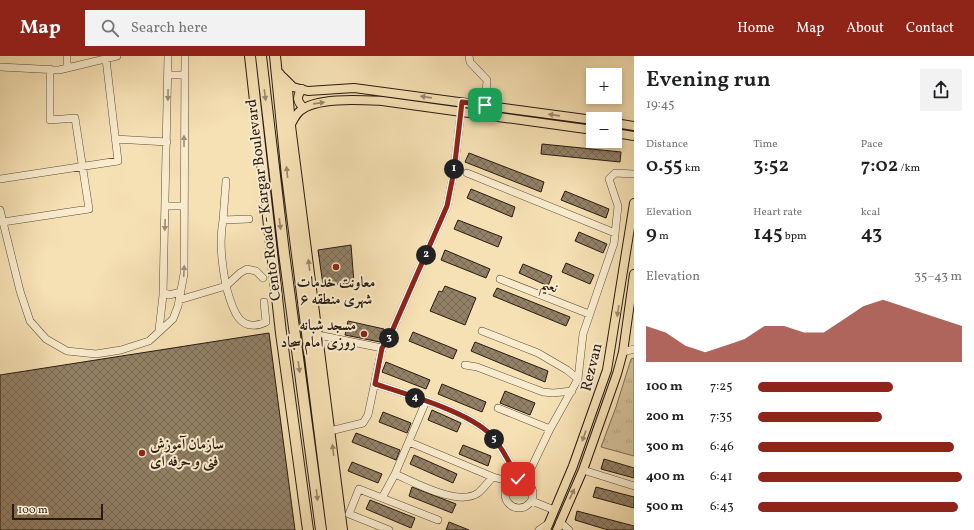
<!DOCTYPE html>
<meta charset="utf-8">
<style>
:root{--surface:#fff;--page:#f2f2f2;--text:#202124;--muted:#757577;--accent:#8f2418}
body{margin:0;font-family:Vollkorn,Amiri,serif;background:var(--page);color:var(--text);height:100vh;display:flex;flex-direction:column;font-size:15px;white-space:nowrap}
*{box-sizing:border-box;margin:0}
p{font-size:13px;color:var(--muted)}
.icon{flex:none;width:22px;height:22px;fill:none;stroke:currentColor;stroke-width:2;stroke-linecap:round;stroke-linejoin:round}
.map{position:relative;flex:1;overflow:hidden}
.side{display:flex;flex-direction:column;background:var(--surface);width:340px}
.side>*{flex:none}
.tools{position:absolute;left:586px;top:12px;display:grid;gap:8px}
.tools a{display:grid;place-items:center;width:36px;height:36px;border-radius:0px;background:var(--surface);box-shadow:0 2px 6px #0003;font-size:20px}
.scale{position:absolute;left:12px;bottom:10px;width:91px;box-sizing:border-box;padding-left:4px;border:2px solid #281a13;border-top:0;font-size:11px;line-height:14px;white-space:nowrap;color:#281a13;-webkit-text-stroke:3px #f9ecce;paint-order:stroke}
.pin{position:absolute;display:grid;place-items:center;width:34px;height:34px;color:#fff;margin:-17px;border-radius:8px;box-shadow:0 2px 6px #0006}
.km{position:absolute;width:20px;height:20px;margin:-10px;border-radius:50%;background:#222;color:#fff;font-size:11px;line-height:20px;text-align:center}
.round{display:grid;place-items:center;flex:none;width:42px;height:42px;border-radius:0px;background:var(--page)}
.head{display:flex;align-items:center;justify-content:space-between;height:68px;padding:0 12px}
h1{font-size:22px;font-weight:600;line-height:30px}
.stats{display:grid;grid-template-columns:repeat(3,1fr);gap:6px;height:68px;padding:4px 12px}
.stats div{display:grid;align-content:center}
.stats b{font-size:20px;font-weight:600}
.stats small{font-size:11px;font-weight:400}
.stats p{font-size:11px}
.chart{height:112px;padding:8px 12px}
.chart p{display:flex;justify-content:space-between}
.chart svg{width:100%;height:72px;margin-top:4px;fill:var(--accent);opacity:.7}
ul{padding:0 12px;list-style:none;font-size:13px}
li{display:grid;grid-template-columns:64px 48px 1fr;align-items:center;height:30px}
li i{height:10px;border-radius:5px;background:var(--accent)}
header{display:flex;align-items:center;gap:24px;box-sizing:border-box;height:56px;padding:0 20px;background:var(--accent);color:#fff}
header strong{font-size:19px}
nav{display:flex;gap:22px;margin-inline-start:auto;font-size:14px}
.search{width:280px;height:36px;background:var(--page);display:flex;align-items:center;gap:10px;box-sizing:border-box;padding:0 14px;border-radius:0px;color:var(--muted);font-size:15px}
main{display:flex;flex:1;min-height:0}
.map>svg:first-child{display:block}
.park{fill:url(#park-tufts);stroke:#7e6c56}
.building{fill:url(#building-cross-hatch);stroke:#281a13}
.lines{fill:none;stroke-linecap:round;stroke-linejoin:round}
.minor-casing{stroke:#5c4c3b;stroke-width:8}
.major-casing{stroke:#281a13;stroke-width:10}
.highway-casing{stroke:#281a13;stroke-width:12}
.minor{stroke:#f9ecce;stroke-width:7}
.major{stroke:#f6e1b4;stroke-width:8}
.highway{stroke:#f6e1b4;stroke-width:10}
.oneway{fill:#9b8e7a}
.oneway2{fill:#99876c}
.route-casing{stroke:#fff;stroke-width:8}
.route{stroke:#8f2418;stroke-width:5}
.poi-dot{fill:#8f2418;stroke:#f9ecce;stroke-width:1.5}
.labels{text-anchor:middle;stroke-width:4;stroke-linejoin:round;paint-order:stroke}
.street-label{font-size:15px;fill:#281a13;stroke:#f9ecce}
.poi-label{font-size:15px;font-weight:bold;fill:#281a13;stroke:#f9ecce}
</style>
<header>
<strong>Map</strong>
<div class="search"><svg class="icon" aria-label="search" viewBox="0 0 24 24"><circle cx="10" cy="10" r="6"/><path d="M15 15l6 6"/></svg>Search here</div>
<nav><a>Home</a><a>Map</a><a>About</a><a>Contact</a></nav>
</header>
<main>
<div class="map">
<svg width="634" height="474" viewBox="0 0 634 474">
<defs>
<pattern id="park-tufts" width="24" height="20" patternUnits="userSpaceOnUse"><rect width="24" height="20" fill="#d3bf99"/><path d="M3 7l-1-3M5 7V3M7 7l1-3M15 17l-1-3M17 17v-4M19 17l1-3" fill="none" stroke="#b5a483"/></pattern>
<pattern id="building-cross-hatch" width="8" height="8" patternUnits="userSpaceOnUse"><rect width="8" height="8" fill="#938167"/><path d="M0 0l8 8M0 8l8-8" fill="none" stroke="#786954"/></pattern>
</defs>
<rect width="100%" height="100%" fill="#f6e1b4"/>
<filter id="stains"><feTurbulence type="fractalNoise" baseFrequency=".005" numOctaves="4"/><feColorMatrix values="0 0 0 0 .2 0 0 0 0 .09 0 0 0 0 .02 0 0 0 .5 -.17"/></filter>
<radialGradient id="worn" r=".72"><stop offset=".6" stop-color="#630" stop-opacity="0"/><stop offset="1" stop-color="#630" stop-opacity=".3"/></radialGradient>
<!-- park -->
<path class="park" d="M 634,302 L 634,400 L 601,391 L 616,351 L 631,303 Z"/>
<!-- building -->
<path class="building" d="M 542,88 L 621,96 L 620,106 L 541,98 Z
M 469,97 L 544,126 L 541,136 L 465,106 Z
M 471,133 L 515,151 L 512,161 L 467,142 Z
M 565,135 L 609,153 L 606,162 L 561,144 Z
M 458,164 L 502,181 L 498,191 L 454,173 Z
M 579,176 L 607,188 L 603,197 L 575,185 Z
M 351,189 L 354,227 L 323,229 L 318,194 Z
M 445,194 L 490,213 L 486,222 L 441,204 Z
M 566,207 L 594,219 L 590,228 L 562,216 Z
M 523,208 L 552,220 L 548,230 L 519,217 Z
M 445,230 L 476,242 L 465,269 L 430,255 L 439,235 L 442,236 Z
M 497,232 L 570,261 L 566,270 L 493,240 Z
M 348,265 L 384,273 L 382,284 L 380,286 L 345,279 Z
M 413,276 L 457,294 L 453,303 L 409,285 Z
M 269,277 L 295,474 L 0,474 L 0,319 Z
M 475,286 L 548,315 L 545,326 L 471,295 Z
M 386,306 L 430,324 L 426,333 L 382,316 Z
M 442,328 L 486,346 L 482,356 L 438,338 Z
M 505,335 L 535,347 L 530,359 L 500,347 Z
M 432,354 L 461,367 L 457,376 L 428,364 Z
M 383,356 L 411,367 L 407,377 L 379,366 Z
M 356,377 L 400,394 L 396,404 L 352,386 Z
M 463,389 L 491,400 L 488,410 L 459,398 Z
M 414,399 L 457,418 L 453,427 L 410,408 Z
M 604,403 L 634,412 L 634,422 L 601,413 Z
M 352,406 L 382,418 L 378,427 L 348,415 Z
M 412,431 L 456,448 L 452,457 L 409,440 Z
M 596,431 L 634,441 L 634,452 L 593,441 Z
M 370,444 L 415,462 L 411,472 L 366,453 Z
M 577,455 L 634,470 L 634,474 L 608,474 L 575,464 Z
M 449,466 L 469,474 L 446,474 Z"/>
<g class="lines">
<!-- minor casing -->
<g class="minor-casing">
<path id="minor" d="M 469,0 L 470,6 L 487,24 L 485,49
M 0,11 L 59,14 L 117,0
M 67,12 L 67,0
M 168,19 L 185,19
M 115,83 L 167,86
M 467,117 L 615,177
M 0,123 L 118,105 L 106,3
M 166,150 L 184,150
M 0,154 L 20,235 L 30,265 L 46,283 L 67,295 L 96,298 L 121,294 L 149,285 L 173,263 L 178,250 L 184,218 L 185,0
M 223,164 L 226,125
M 3,166 L 89,153 L 75,62 L 50,64 L 50,13
M 500,223 L 589,258
M 226,230 C 222,208 219,186 223,164 L 249,163
M 226,230 L 240,217 L 247,213 L 256,215 L 263,222
M 163,236 L 169,239 L 181,236
M 179,244 L 226,230 C 232,251 238,279 266,266 L 264,246
M 159,274 L 163,239 L 168,0
M 482,275 L 538,297 L 567,314 L 578,323
M 318,279 L 382,292 L 389,282 L 447,150 L 454,115 L 462,46
M 623,296 L 634,293
M 465,309 L 477,311 L 543,336 L 553,337 L 572,335
M 375,328 C 406,338 469,356 491,379 C 502,390 511,410 518,423
M 426,345 L 395,418 C 414,426 458,451 478,437 C 483,433 488,426 493,421
M 498,352 L 550,373
M 330,375 L 363,367 L 368,359 L 382,292
M 409,386 L 493,421 L 511,426
M 583,414 L 634,430
M505 438a14 14 0 1 1 28 0a14 14 0 1 1-28 0Z
M 525,425 L 550,373 L 578,323 L 583,278 L 614,187 L 618,150 L 609,123 L 615,117 L 634,118
M 382,442 L 395,418
M 532,445 L 554,454
M 560,466 L 569,474
M 389,474 L 349,458 L 359,433 L 438,464
M 539,474 L 549,467"/>
</g>
<!-- major casing -->
<g class="major-casing">
<path id="major" d="M 283,21 L 293,31 L 308,35 L 354,32 L 593,64
M 302,33 C 296,41 297,46 304,52
M 615,67 L 634,70
M 290,70 C 293,65 295,59 300,55 C 316,41 361,44 382,45 L 593,74
M 615,77 L 634,80
M 546,474 L 573,410 L 607,314 L 634,147
M 557,474 L 583,414 L 617,318 L 623,296 L 634,218"/>
</g>
<!-- highway casing -->
<g class="highway-casing">
<path id="highway" d="M 250,0 L 281,277 L 308,474
M 261,0 L 284,197 L 321,474
M 275,0 L 287,120 L 332,474
M 279,18 L 287,33 L 290,70 L 342,474"/>
</g>
<!-- minor -->
<use href="#minor" class="minor"/>
<!-- major -->
<use href="#major" class="major"/>
<!-- highway -->
<use href="#highway" class="highway"/>
</g>
<!-- one-way arrows -->
<defs><path id="oneway-solid" d="M-6-.8H1V-3.2L6.5 0L1 3.2V.8H-6Z"/></defs>
<g class="oneway">
<use href="#oneway-solid" transform="translate(168 39) rotate(91)"/>
<use href="#oneway-solid" transform="translate(184 85) rotate(-90)"/>
<use href="#oneway-solid" transform="translate(165 169) rotate(92)"/>
<use href="#oneway-solid" transform="translate(184 215) rotate(-87)"/>
</g>
<g class="oneway2">
<use href="#oneway-solid" transform="translate(265 39) rotate(83)"/>
<use href="#oneway-solid" transform="translate(426 41) rotate(-172)"/>
<use href="#oneway-solid" transform="translate(319 47) rotate(-8)"/>
<use href="#oneway-solid" transform="translate(554 59) rotate(-172)"/>
<use href="#oneway-solid" transform="translate(287 116) rotate(-96)"/>
<use href="#oneway-solid" transform="translate(280 168) rotate(83)"/>
<use href="#oneway-solid" transform="translate(309 209) rotate(-97)"/>
<use href="#oneway-solid" transform="translate(618 255) rotate(99)"/>
<use href="#oneway-solid" transform="translate(299 311) rotate(82)"/>
<use href="#oneway-solid" transform="translate(584 380) rotate(110)"/>
<use href="#oneway-solid" transform="translate(333 394) rotate(-97)"/>
<use href="#oneway-solid" transform="translate(572 438) rotate(-65)"/>
<use href="#oneway-solid" transform="translate(317 439) rotate(83)"/>
</g>
<g class="lines">
<!-- route casing -->
<g class="route-casing">
<path id="route" d="M 485,49 L 462,46 L 454,115 L 447,150 L 389,282 L 382,292 L 375,328 C 406,338 469,356 491,379 C 502,390 511,410 518,423"/>
</g>
<!-- route -->
<use href="#route" class="route"/>
</g>
<!-- markers -->
<g class="poi-dot">
<circle cx="336" cy="211" r="4"/>
<circle cx="364" cy="278" r="4"/>
<circle cx="142" cy="397" r="4"/>
</g>
<g class="labels">
<!-- street labels -->
<g class="street-label">
<text transform="translate(263 144) rotate(-97)" y="5">Cento Road - Kargar Boulevard</text>
<text transform="translate(550 229) rotate(22)" y="5">نعیم</text>
<text transform="translate(591 311) rotate(-76)" y="5">Rezvan</text>
</g>
<!-- poi labels -->
<g class="poi-label">
<text x="336" y="231">معاونت خدمات<tspan x="336" dy="17">شهری منطقه ۶</tspan></text>
<text x="356" y="274" text-anchor="end">مسجد شبانه<tspan x="356" dy="17">روزی امام سجاد</tspan></text>
<text x="150" y="393" text-anchor="start">سازمان آموزش<tspan x="150" dy="17">فنی و حرفه ای</tspan></text>
</g>
</g>
<rect width="100%" height="100%" filter="url(#stains)"/>
<rect width="100%" height="100%" fill="url(#worn)"/>
</svg>
<div class="tools">
<a>+</a>
<a>−</a>
</div>
<div class="scale">100 m</div>
<div class="pin" style="left:485px;top:49px;background:#1e9e55"><svg class="icon" aria-label="arrive" viewBox="0 0 24 24"><path d="M6 21V4h12l-3 4 3 4H6"/></svg></div>
<div class="pin" style="left:518px;top:423px;background:#d93025"><svg class="icon" aria-label="check" viewBox="0 0 24 24"><path d="M5 12l5 5 9-10"/></svg></div>
<b class="km" style="left:454px;top:113px">1</b>
<b class="km" style="left:426px;top:199px">2</b>
<b class="km" style="left:389px;top:282px">3</b>
<b class="km" style="left:415px;top:342px">4</b>
<b class="km" style="left:494px;top:383px">5</b>
</div>
<section class="side">
<div class="head"><div><h1>Evening run</h1><p>19:45</p></div><a class="round"><svg class="icon" aria-label="share" viewBox="0 0 24 24"><path d="M12 15V3M7 8l5-5 5 5M5 13v7h14v-7"/></svg></a></div>
<div class="stats">
<div><p>Distance</p><b>0.55<small> km</small></b></div>
<div><p>Time</p><b>3:52</b></div>
<div><p>Pace</p><b>7:02<small> /km</small></b></div>
</div>
<div class="stats">
<div><p>Elevation</p><b>9<small> m</small></b></div>
<div><p>Heart rate</p><b>145<small> bpm</small></b></div>
<div><p>kcal</p><b>43</b></div>
</div>
<div class="chart"><p><span>Elevation</span>35–43 m</p>
<svg viewBox="0 0 160 44" preserveAspectRatio="none"><path d="M0 44V22L10 26L20 34L30 38L40 34L50 30L60 22L70 22L80 26L90 26L100 18L110 10L120 6L130 10L140 14L150 18L160 22V44z"/></svg>
</div>
<ul>
<li><b>100 m</b>7:25<i style="width:66%"></i></li>
<li><b>200 m</b>7:35<i style="width:61%"></i></li>
<li><b>300 m</b>6:46<i style="width:96%"></i></li>
<li><b>400 m</b>6:41<i style="width:100%"></i></li>
<li><b>500 m</b>6:43<i style="width:98%"></i></li>
</ul>
</section>
</main>
